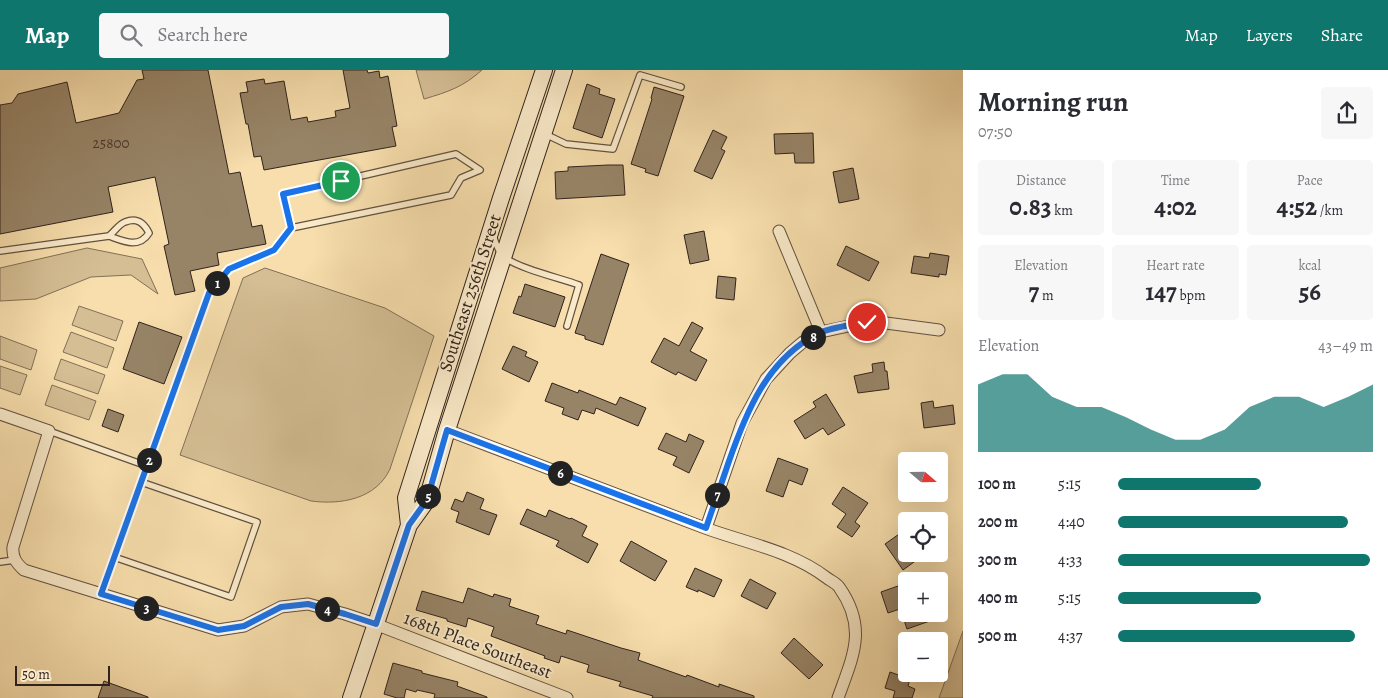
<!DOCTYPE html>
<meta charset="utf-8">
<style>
:root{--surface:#fff;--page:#f7f7f7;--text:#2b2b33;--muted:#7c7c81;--accent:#0f766e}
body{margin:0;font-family:Alegreya,serif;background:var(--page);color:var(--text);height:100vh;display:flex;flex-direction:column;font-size:19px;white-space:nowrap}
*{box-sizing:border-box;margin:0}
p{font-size:16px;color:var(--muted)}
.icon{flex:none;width:28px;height:28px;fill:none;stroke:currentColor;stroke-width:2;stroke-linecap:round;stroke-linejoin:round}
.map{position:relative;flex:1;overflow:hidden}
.drawer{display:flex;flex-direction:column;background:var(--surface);width:425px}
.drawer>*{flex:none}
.needle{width:32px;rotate:110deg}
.tools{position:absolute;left:898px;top:382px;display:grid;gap:10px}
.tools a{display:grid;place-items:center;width:50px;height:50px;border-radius:5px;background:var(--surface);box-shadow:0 5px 20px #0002;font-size:25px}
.scale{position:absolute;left:15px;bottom:12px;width:95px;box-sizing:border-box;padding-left:5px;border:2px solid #30221d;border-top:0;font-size:14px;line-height:18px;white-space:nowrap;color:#30221d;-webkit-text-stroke:4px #faeac9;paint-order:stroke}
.pin{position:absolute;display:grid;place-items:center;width:42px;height:42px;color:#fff;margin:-21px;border:2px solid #fff;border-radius:50%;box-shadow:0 1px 5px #0007}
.km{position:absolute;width:25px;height:25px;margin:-12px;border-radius:50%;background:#222;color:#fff;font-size:14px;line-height:25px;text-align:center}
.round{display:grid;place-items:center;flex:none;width:52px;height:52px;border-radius:5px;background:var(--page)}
.head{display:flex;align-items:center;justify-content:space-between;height:85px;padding:0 15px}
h1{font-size:28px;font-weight:700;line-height:38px}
.metrics{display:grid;grid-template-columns:repeat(3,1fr);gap:8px;height:85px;padding:5px 15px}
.metrics div{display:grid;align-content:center;border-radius:5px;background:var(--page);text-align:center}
.metrics b{font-size:25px;font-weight:700}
.metrics small{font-size:14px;font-weight:400}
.metrics p{font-size:14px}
.chart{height:140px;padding:10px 15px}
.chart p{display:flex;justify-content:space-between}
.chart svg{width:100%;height:90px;margin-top:5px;fill:var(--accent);opacity:.7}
ul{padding:0 15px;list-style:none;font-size:16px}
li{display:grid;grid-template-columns:80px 60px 1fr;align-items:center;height:38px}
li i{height:12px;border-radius:6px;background:var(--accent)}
header{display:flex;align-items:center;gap:30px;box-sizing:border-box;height:70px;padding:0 25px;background:var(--accent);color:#fff}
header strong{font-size:24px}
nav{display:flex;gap:28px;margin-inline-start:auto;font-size:18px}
.search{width:350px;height:45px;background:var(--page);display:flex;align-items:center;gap:12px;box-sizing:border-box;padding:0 18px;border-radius:5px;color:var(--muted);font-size:19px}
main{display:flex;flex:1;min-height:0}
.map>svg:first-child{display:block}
.green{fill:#d5be94;stroke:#827058}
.building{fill:#978467;stroke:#30221d}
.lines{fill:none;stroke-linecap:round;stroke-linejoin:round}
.lane-casing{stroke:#625141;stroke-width:8}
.street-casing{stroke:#625141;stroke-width:13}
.secondary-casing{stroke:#30221d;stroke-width:18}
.lane{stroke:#faeac9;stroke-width:5.5}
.street{stroke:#faeac9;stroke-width:11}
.secondary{stroke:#faeac9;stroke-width:16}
.route-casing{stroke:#fff;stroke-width:10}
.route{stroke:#1a73e8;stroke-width:6}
.labels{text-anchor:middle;stroke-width:4;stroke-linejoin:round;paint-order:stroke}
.number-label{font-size:15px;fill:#4a3a30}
.street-label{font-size:18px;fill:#30221d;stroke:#faeac9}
</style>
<header>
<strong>Map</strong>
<div class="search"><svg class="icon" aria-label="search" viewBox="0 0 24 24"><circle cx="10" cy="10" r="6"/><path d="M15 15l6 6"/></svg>Search here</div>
<nav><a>Map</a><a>Layers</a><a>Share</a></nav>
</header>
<main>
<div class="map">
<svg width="963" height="628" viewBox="0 0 963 628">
<rect width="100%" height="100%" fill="#f7deac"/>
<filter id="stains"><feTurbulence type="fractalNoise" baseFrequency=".004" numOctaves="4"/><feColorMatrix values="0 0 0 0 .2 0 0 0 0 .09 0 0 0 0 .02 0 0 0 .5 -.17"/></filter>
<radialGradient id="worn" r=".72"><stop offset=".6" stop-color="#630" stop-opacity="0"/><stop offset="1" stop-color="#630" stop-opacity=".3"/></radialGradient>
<!-- green -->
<path class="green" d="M 416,0 L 482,0 C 463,17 448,22 424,29 Z
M 87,178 L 142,189 L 158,224 L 131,205 L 91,207 L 36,229 L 0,231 L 0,198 Z
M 265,198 L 385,238 L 434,266 L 390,399 C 376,429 341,435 311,431 L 180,385 L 243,208 Z
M 79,236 L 123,251 L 116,271 L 72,255 Z
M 71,262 L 114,278 L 107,298 L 63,282 Z
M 0,266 L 37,280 L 31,300 L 0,289 Z
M 61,289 L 105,305 L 98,324 L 54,309 Z
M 0,296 L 27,305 L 20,325 L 0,318 Z
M 52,315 L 96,331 L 89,350 L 45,335 Z
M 963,561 L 963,628 L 939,628 Z"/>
<!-- building -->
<path class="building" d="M 142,0 L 208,0 L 229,104 L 240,102 L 252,157 L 262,155 L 266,174 L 217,183 L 219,195 L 190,201 L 195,221 L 175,225 L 164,176 L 169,174 L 155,107 L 108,117 L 113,142 L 0,164 L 0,35 L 12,33 L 18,24 L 67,12 L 76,53 L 119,43 L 137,10 L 144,9 Z
M 343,0 L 367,0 L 368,3 L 379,1 L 380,8 L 388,6 L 397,56 L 392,57 L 396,76 L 264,100 L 261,86 L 254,87 L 248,54 L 246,54 L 240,23 L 248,22 L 246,12 L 264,9 L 265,14 L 284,11 L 291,50 L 307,47 L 308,52 L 336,47 L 335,41 L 350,38 Z
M 587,14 L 600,19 L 599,24 L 615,29 L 602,68 L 573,58 Z
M 654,17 L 684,26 L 658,106 L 645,102 L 646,99 L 631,94 L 652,29 L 651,28 Z
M 713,60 L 727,67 L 721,79 L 725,81 L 712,109 L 694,101 Z
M 813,63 L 814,93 L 795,93 L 794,83 L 775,84 L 774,64 Z
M 608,95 L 623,95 L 625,125 L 556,129 L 555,102 L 568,101 L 568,97 Z
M 853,98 L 859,129 L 839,133 L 833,102 Z
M 704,161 L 709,190 L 690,194 L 684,165 Z
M 846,176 L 879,192 L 869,211 L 837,195 Z
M 930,183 L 949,186 L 946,205 L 939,204 L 939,207 L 911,203 L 914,186 L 929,188 Z
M 601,184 L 629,194 L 603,275 L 585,269 L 585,266 L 575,263 Z
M 718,206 L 736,208 L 734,230 L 716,228 Z
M 525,214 L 565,227 L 555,257 L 513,243 L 519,226 L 521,227 Z
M 139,252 L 182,267 L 164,314 L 123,299 Z
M 692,252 L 703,258 L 690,281 L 707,290 L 696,311 L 678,302 L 676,305 L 651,292 L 664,268 L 679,276 Z
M 513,276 L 527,282 L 525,286 L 538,292 L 529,312 L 502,299 Z
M 884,292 L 885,301 L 887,301 L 889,319 L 858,323 L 854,306 L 873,302 L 872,294 Z
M 552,313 L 578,323 L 579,320 L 616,335 L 620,327 L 646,338 L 638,356 L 596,338 L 594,344 L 582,340 L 578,350 L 562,344 L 564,338 L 545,331 Z
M 826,324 L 845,355 L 828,365 L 823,358 L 805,369 L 794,351 L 816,337 L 813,332 Z
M 933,331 L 934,338 L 953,335 L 955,354 L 924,358 L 921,333 Z
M 108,339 L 124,345 L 118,362 L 102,356 Z
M 666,363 L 686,372 L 689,364 L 704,371 L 689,403 L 673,395 L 677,387 L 658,379 Z
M 778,388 L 808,399 L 802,415 L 789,410 L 783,427 L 766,421 Z
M 843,417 L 868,433 L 855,452 L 860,456 L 852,467 L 837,457 L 846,444 L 832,434 Z
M 467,422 L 484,429 L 480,439 L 497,445 L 489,465 L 456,452 L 459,442 L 451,439 L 455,429 L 463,432 Z
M 527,439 L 546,447 L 549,440 L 570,449 L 571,448 L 587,456 L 582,466 L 598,474 L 588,493 L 556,476 L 559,471 L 520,454 Z
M 902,462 L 906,469 L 906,484 L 925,484 L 903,500 L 885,474 Z
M 631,471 L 667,491 L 655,511 L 620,491 Z
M 695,498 L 722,510 L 714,527 L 698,520 L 698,522 L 686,517 Z
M 750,509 L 776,523 L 767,539 L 741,526 Z
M 898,516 L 902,528 L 906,526 L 906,537 L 888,543 L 881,522 Z
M 468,518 L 493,527 L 494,524 L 511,529 L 509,536 L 539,546 L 536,554 L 566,564 L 567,560 L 621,578 L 640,583 L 638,590 L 686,607 L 687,605 L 719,617 L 719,614 L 754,626 L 754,628 L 652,628 L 653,626 L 619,616 L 621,612 L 587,602 L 589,595 L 561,586 L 559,593 L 544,588 L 545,586 L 491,566 L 494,557 L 468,548 L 466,557 L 447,551 L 447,549 L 416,540 L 422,521 L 463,533 Z
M 902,544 L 946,544 L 947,545 L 907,559 Z
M 794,568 L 823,595 L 809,609 L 781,583 Z
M 393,593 L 422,601 L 422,603 L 458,612 L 457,616 L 487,627 L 487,628 L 434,628 L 435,624 L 417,620 L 416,622 L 406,619 L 404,628 L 397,628 L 384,624 Z
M 890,602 L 910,609 L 908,616 L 915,619 L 912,628 L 893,628 L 895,621 L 885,618 Z
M 104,611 L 148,627 L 148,628 L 98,628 Z"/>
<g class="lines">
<!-- lane casing -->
<g class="lane-casing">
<path id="lane" d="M 545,64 L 566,74 L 613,79 L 640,5 L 681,17
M 456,84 L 480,100 L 461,108 L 451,125 L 291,158 L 283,124 Z
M 493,165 C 495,172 499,182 504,187 C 520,199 560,208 579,215 L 567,256
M 0,181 L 109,166 C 123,171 139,179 149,163 C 144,153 137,147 125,152 C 119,154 114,162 109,166
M 49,361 L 147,396
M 114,487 L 231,527 L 257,452 L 141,412
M 0,492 L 15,490
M 101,525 L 209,223 L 229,199 L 274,180 L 291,158"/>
</g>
<!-- street casing -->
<g class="street-casing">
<path id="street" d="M 779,161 L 821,262
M 0,344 L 49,361 L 13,477 C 12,487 16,493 24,500 L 218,560 L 244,556 L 281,537 L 308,534 L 345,544 L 375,554 L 567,628
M 447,360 C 533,393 619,426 705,458 C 746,473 792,481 827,508 C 831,511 836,513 839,517 C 868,558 853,586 838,628
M 706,458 L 742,353 L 766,309 L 790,283 L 803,272 L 821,262 L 867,252 L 886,253 L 939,260"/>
</g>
<!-- secondary casing -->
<g class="secondary-casing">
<path id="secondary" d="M 409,455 L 406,428 L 501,128 L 544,0
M 351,628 L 409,455 L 427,430 L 447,360 L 564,0"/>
</g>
<!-- lane -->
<use href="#lane" class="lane"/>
<!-- street -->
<use href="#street" class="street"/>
<!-- secondary -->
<use href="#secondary" class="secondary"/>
</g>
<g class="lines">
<!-- route casing -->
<g class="route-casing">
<path id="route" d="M 341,111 L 283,124 L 291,158 L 274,180 L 229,199 L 209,223 L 101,524 L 218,560 L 244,556 L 281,537 L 308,534 L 345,544 L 376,554 L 409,455 L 427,430 L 447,360 L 706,458 C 713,437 721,415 728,394 C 746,342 767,289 819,263 C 832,257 853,255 867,252"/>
</g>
<!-- route -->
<use href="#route" class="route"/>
</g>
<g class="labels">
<!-- number labels -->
<g class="number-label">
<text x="111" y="78">25800</text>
</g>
<!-- street labels -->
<g class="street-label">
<text transform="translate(470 223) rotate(-72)" y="6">Southeast 256th Street</text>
<text transform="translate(478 575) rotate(21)" y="6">168th Place Southeast</text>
</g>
</g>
<rect width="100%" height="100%" filter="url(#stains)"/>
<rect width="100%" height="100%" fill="url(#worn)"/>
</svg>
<div class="tools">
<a><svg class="needle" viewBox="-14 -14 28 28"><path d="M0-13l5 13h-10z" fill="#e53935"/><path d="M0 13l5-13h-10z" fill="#7c7c81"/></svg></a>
<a><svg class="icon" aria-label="locate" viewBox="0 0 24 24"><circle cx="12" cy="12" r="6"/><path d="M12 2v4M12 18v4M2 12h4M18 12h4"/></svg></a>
<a>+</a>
<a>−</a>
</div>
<div class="scale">50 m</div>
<div class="pin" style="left:341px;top:111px;background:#1e9e55"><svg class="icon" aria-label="arrive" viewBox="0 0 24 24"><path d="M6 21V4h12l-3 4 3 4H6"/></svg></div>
<div class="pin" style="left:867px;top:252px;background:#d93025"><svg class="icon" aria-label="check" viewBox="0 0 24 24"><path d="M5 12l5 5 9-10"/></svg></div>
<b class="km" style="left:217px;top:213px">1</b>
<b class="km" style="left:149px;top:390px">2</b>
<b class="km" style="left:146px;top:538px">3</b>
<b class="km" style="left:327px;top:539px">4</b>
<b class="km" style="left:428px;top:426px">5</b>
<b class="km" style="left:560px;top:403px">6</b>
<b class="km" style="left:717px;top:425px">7</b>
<b class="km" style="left:813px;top:267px">8</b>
</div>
<section class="drawer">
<div class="head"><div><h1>Morning run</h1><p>07:50</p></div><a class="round"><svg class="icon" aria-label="share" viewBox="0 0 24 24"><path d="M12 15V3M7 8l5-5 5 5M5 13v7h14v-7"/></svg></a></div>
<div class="metrics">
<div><p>Distance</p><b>0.83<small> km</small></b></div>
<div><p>Time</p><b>4:02</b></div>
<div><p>Pace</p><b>4:52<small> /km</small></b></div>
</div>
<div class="metrics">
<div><p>Elevation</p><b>7<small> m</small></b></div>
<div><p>Heart rate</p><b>147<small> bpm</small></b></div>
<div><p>kcal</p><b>56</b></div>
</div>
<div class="chart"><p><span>Elevation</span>43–49 m</p>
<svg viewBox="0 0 160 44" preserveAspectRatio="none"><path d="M0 44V11L10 6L20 6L30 17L40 22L50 22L60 27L70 33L80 38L90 38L100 33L110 22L120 17L130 17L140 22L150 17L160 11V44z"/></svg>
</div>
<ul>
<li><b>100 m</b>5:15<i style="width:56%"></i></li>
<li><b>200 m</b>4:40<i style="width:90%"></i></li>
<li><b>300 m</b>4:33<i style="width:99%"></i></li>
<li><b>400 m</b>5:15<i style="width:56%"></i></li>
<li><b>500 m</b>4:37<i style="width:93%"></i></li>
</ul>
</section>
</main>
